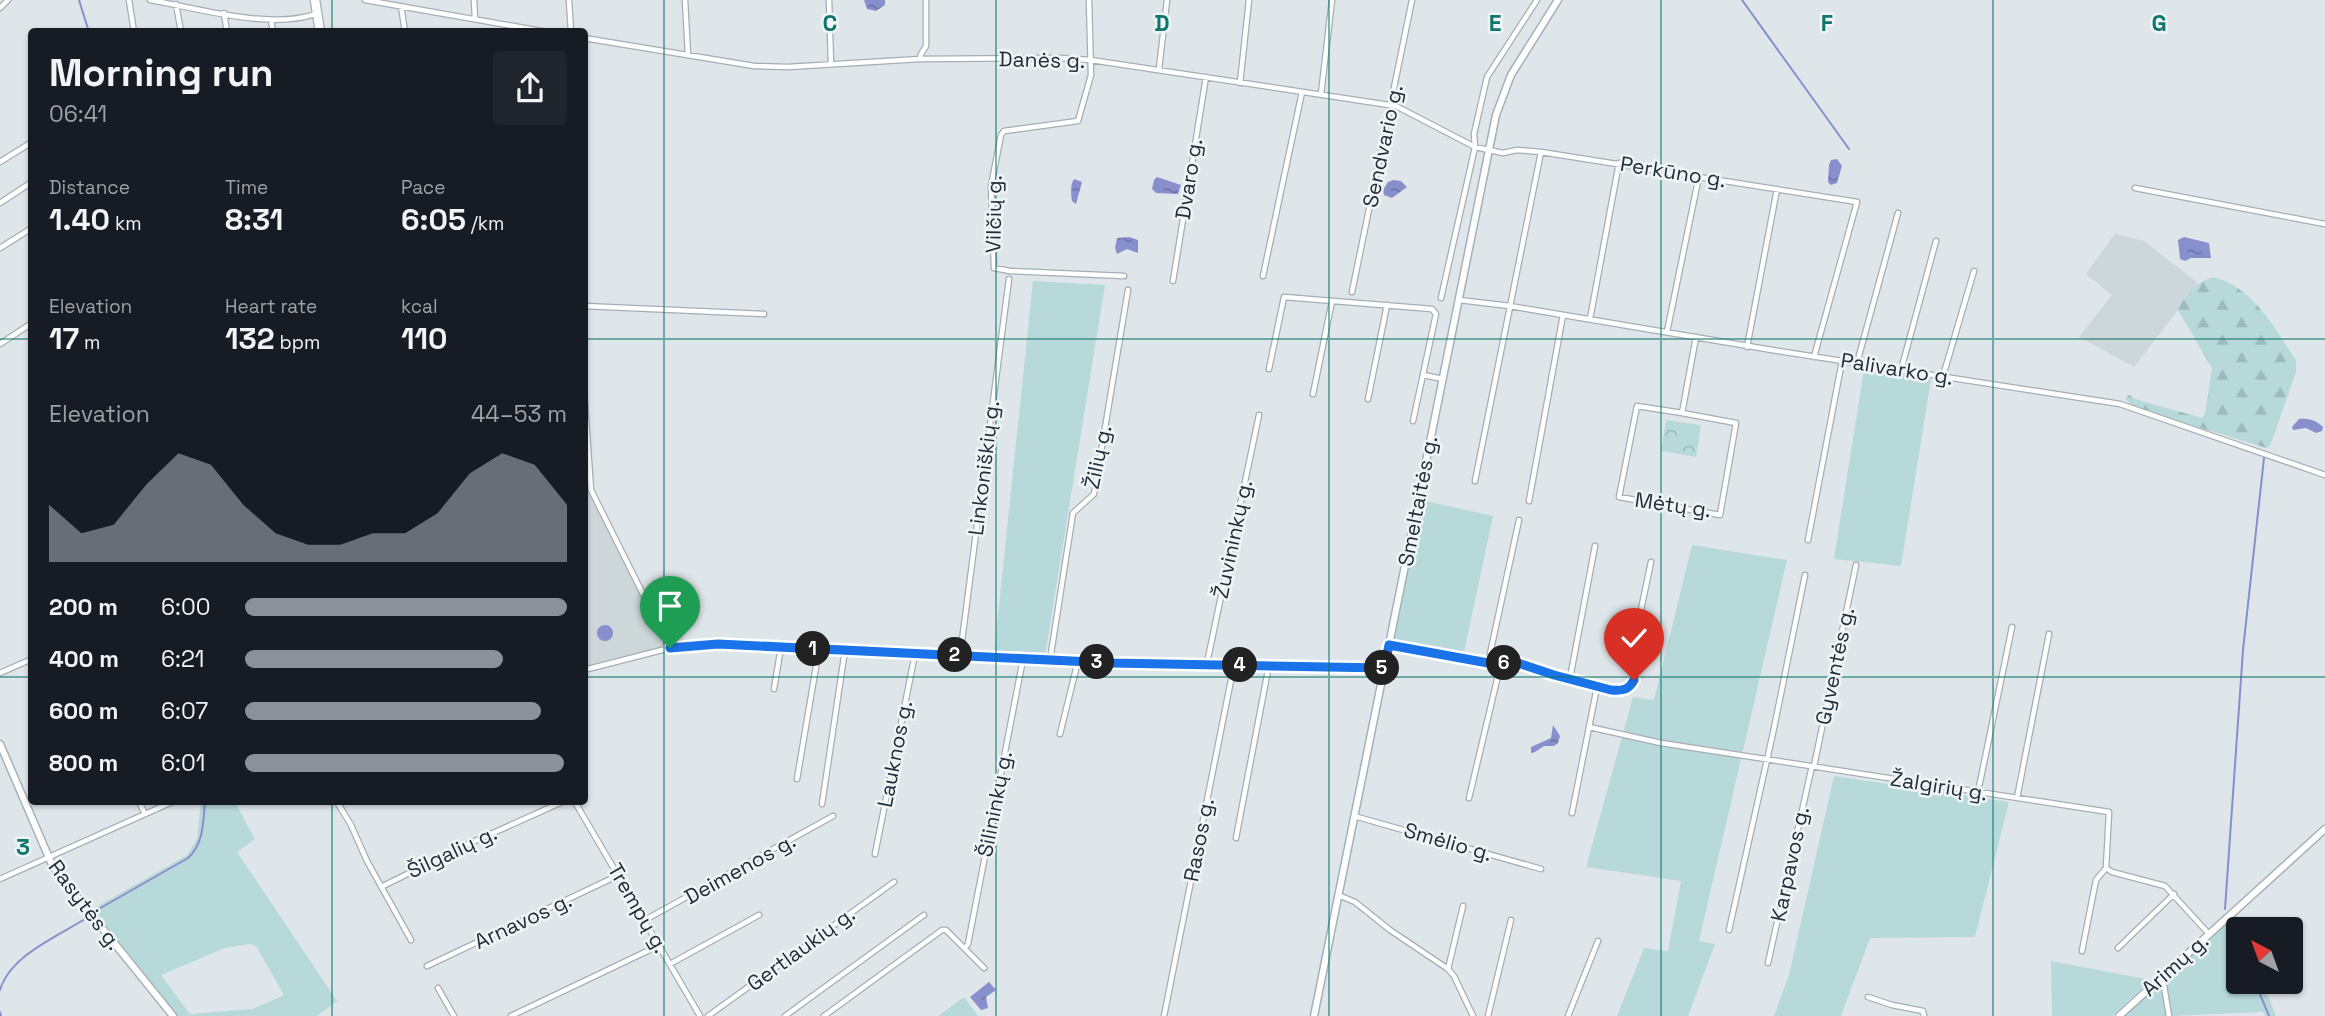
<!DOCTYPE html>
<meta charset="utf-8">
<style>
:root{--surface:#171b24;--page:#20242c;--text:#f1f3f6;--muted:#9ea1a6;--accent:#8c9099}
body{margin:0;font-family:"Space Grotesk",sans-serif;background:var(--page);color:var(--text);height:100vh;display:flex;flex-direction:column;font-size:26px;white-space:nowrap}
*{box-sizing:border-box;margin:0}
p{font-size:23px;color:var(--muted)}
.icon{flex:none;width:38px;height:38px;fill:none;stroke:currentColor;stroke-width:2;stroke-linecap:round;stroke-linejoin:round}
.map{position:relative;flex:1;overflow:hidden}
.panel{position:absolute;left:28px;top:28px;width:560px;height:777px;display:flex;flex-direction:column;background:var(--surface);border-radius:7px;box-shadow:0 2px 5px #0004}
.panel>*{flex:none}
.needle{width:46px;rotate:319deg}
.controls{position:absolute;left:2226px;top:917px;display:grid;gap:14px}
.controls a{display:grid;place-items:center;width:77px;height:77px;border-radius:7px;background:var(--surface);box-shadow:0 2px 5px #0004;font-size:35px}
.pin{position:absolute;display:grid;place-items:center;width:60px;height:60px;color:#fff;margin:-72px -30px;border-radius:50% 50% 50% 0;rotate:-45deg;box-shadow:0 0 7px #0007}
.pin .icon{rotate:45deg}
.km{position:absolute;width:35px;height:35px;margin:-18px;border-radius:50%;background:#222;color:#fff;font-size:19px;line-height:35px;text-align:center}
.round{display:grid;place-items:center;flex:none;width:74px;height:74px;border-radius:7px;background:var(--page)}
.headline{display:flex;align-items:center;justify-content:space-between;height:119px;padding:0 21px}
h1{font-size:38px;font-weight:600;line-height:52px}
.metrics{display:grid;grid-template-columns:repeat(3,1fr);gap:10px;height:119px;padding:7px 21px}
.metrics div{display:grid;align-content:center}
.metrics b{font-size:30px;font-weight:600}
.metrics small{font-size:19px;font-weight:400}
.metrics p{font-size:19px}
.chart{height:196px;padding:14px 21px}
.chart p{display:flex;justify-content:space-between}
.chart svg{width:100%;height:126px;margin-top:7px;fill:var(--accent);opacity:.7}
ul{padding:0 21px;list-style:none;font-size:23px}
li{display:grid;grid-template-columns:112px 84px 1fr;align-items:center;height:52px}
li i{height:18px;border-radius:9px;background:var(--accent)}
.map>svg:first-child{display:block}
.built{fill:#cdd6d9}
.grass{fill:#b8d9da;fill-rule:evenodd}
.forest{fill:url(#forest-firs)}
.park{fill:url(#park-crowns)}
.water{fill:url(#water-ripples)}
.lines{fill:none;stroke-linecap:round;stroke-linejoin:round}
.stream{stroke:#888fcd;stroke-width:2}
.minor-casing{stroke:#a6aeb5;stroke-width:7}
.secondary-casing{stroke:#a4b1bb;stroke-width:9}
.minor{stroke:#fff;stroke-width:4.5}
.secondary{stroke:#fff;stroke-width:6}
.route-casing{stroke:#fff;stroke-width:14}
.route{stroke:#1a73e8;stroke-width:9}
.grid{fill:none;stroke:#0f766e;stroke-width:2;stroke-opacity:0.55}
.labels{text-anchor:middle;stroke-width:5;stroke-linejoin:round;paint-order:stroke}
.street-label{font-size:21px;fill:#212d39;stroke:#eff5f7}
.grid-label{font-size:23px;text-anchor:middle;font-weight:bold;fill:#0f766e;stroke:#eff5f7;stroke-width:5;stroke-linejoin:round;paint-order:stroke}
</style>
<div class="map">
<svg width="2325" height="1016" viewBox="0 0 2325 1016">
<defs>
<pattern id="forest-firs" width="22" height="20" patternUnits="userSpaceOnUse" patternTransform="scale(1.75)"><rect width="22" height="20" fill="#b8d9da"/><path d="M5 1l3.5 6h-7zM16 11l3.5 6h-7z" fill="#9ebbbc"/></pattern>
<pattern id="park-crowns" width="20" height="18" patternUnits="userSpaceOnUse" patternTransform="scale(1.75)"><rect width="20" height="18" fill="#b8d9da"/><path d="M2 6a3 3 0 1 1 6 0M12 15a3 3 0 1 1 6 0" fill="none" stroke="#9ebbbc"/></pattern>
<pattern id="water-ripples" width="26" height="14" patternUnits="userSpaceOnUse" patternTransform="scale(1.75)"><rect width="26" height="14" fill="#888fcd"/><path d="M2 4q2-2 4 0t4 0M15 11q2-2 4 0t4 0" fill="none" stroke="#6f75a7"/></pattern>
</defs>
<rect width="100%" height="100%" fill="#dfe6ea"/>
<!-- built -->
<path class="built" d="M 2115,234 L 2144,241 L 2198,283 L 2185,295 L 2178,310 L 2134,367 L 2079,337 L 2112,295 L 2086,274 Z
M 584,443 L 586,443 L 590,494 L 665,644 L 662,648 L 585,667 Z"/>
<!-- grass -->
<path class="grass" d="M 1033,281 L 1105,285 L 1045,656 L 994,653 Z
M 1864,369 L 1931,379 L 1901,566 L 1834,559 Z
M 1421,500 L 1493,516 L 1463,657 L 1392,644 Z
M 1692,545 L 1787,560 L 1699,941 L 1715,944 L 1688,1016 L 1617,1016 L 1644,948 L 1668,951 L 1681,881 L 1586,867 L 1633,697 L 1654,700 Z
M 1834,776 L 2009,802 L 1975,937 L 1870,938 L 1841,1016 L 1774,1016 L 1789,975 Z
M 201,802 L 235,802 L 255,839 L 237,852 L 337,1001 L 317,1016 L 177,1016 L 89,911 L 187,855 L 197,839 ZM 250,944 L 256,946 L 284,995 L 253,1009 L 190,1014 L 161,975 L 225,948 Z
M 2236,914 L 2242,929 L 2238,929 L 2238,982 L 2263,982 L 2276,1016 L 2265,1016 L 2263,1012 L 2171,1016 L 2166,978 L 2169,974 Z
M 2051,961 L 2151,980 L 2112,1016 L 2052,1016 Z
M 2159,985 L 2163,992 L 2168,1016 L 2125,1016 Z
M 964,997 L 978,1016 L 938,1016 Z"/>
<!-- forest -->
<path class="forest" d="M 2213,277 C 2254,287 2274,328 2296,360 L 2296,372 L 2270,446 L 2266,448 L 2133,407 L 2126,399 L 2127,396 L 2130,395 L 2135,399 L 2202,418 L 2205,414 L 2212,368 L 2178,310 C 2184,293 2197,282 2213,277 Z"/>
<!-- park -->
<path class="park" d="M 1666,420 L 1701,425 L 1696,457 L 1661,451 Z"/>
<!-- water -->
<path class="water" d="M 864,0 L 885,0 L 885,5 L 876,11 L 867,9 Z
M 1837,159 L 1842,166 L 1837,183 L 1831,185 L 1828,182 L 1829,165 L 1831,160 Z
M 1157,177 L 1181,185 L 1178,194 L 1156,193 L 1152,189 L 1154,180 Z
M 1074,179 L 1082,182 L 1076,204 L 1072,201 C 1071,195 1070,184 1074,179 Z
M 1393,180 L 1401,181 L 1407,187 L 1392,198 L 1384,195 L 1383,190 L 1388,182 Z
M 1129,237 L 1138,240 L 1138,253 L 1127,249 L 1117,254 L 1115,248 L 1117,238 Z
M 2184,237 L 2209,243 L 2211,258 L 2191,258 L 2185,261 L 2180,259 L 2178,240 Z
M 2299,419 C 2308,418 2316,420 2323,427 L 2322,431 L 2316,433 L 2306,428 L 2293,430 L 2292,427 Z
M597 633a8 8 0 1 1 16 0a8 8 0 1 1-16 0Z
M 1553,725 L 1560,736 L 1558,743 L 1554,746 L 1544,746 L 1535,752 L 1531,753 L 1531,747 L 1551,738 Z
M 989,982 L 996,990 L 986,997 L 988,1008 L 981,1010 L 970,997 Z"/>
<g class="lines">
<!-- stream -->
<path class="stream" d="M 79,0 L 89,32
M 1742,0 L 1849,149
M 2225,909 L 2243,650 L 2264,458
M 97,910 L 188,858 C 204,843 203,822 205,802
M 2233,926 L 2238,938
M 2255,982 L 2269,1016
M 0,990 C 10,956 56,937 85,919
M 0,1012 L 1,1016"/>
<!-- minor casing -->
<g class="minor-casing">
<path id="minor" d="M 129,0 L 134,32
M 150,0 C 197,8 270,30 315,14
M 313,0 L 318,32
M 317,0 L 322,32
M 365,0 L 547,32
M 474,0 L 475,19
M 569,0 L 571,32
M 685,0 L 688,55
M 829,0 L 831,64
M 1089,0 L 1091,75 L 1078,121 L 1004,131 L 1001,135 L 991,186 L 994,268 L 1010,271 L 1124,276
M 176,4 L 181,32
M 401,6 L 405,32
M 0,8 L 8,0
M 224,13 L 227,32
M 271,20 L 273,32
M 584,38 L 754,66 L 788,67 L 920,59 L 1060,58 L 1091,60 L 1396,106 L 1475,147 L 1503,153 L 1517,150 L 1541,152 L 1857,202 L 1814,357
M 920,59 L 921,54 L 926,46 L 926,0
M 1159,69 L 1167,0
M 1240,83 L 1249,0
M 1321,94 L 1332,0
M 0,162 L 32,142
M 2135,188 L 2325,224
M 0,203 L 32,182
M 0,248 L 32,228
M 1263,276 L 1302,92
M 1173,281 L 1206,77
M 1352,292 L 1412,0
M 1441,298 L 1475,147 L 1474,134 L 1487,77 L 1537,0
M 1459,300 L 1510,306 L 1778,351 L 2120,404 L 2325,475
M 584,306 L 764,314
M 1590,319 L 1619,163
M 1667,332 L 1699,176
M 0,344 L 32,323
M 1747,347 L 1777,189
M 1857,363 L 1898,213
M 1269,369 L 1284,297 L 1432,309 L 1436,314 L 1413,421
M 1901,370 L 1936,241
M 1423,375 L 1443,379
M 1943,376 L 1974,271
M 584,390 L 591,490 L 670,648
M 1313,394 L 1332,301
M 1368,399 L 1387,305
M 1682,413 L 1736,423 L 1720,515 L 1619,497 L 1637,406 L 1682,413 L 1696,337
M 1475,481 L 1541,152
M 1529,501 L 1563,315
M 1808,540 L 1842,361
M 32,548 L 32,551
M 1389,645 L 1488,663 L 1518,663 L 1611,690 L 1620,691 L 1627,689 L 1634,680 L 1631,657 L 1651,562
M 960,656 L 1009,279
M 1050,660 L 1073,513 L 1094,494 L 1128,290
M 1207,663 L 1259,415
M 1488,663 L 1519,520
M 584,670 L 670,648 L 718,644 L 1112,663 L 1384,668
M 0,673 L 32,659
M 1570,678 L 1595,546
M 774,689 L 781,647
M 1589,727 L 1661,743 L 2109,812 L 2106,868 L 2112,872 L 2165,886 L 2209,934
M 1060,734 L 1078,661
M 1814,766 L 1856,565
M 797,779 L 819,649
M 1978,792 L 2012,627
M 1469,798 L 1501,663
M 2017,798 L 2049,634
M 139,802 L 145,814
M 337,802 L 351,825 L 367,861 L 411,940
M 575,802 L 700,1016
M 822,804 L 845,650
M 1572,813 L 1597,687
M 1354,816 L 1541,869
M 1236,838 L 1269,665
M 875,854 L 915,654
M 0,879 L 172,802
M 381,887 L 464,846 L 562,802
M 1338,895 L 1355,902 L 1390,930 L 1448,969 L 1454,976 L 1473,1016
M 645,920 L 833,816
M 1729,930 L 1773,733 L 1805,575
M 965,948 L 968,944 L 1023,659
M 2118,948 L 2174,894
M 2082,951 L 2096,880 L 2106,868
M 1768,963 L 1812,766
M 670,964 L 759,915
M 427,966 L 619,875
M 1448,969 L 1463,906
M 2159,979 L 2164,986 L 2169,1016
M 438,988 L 454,1016
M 1868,997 L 1892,1005 L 1923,1011 L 1924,1016
M 511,1016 L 660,945
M 708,1016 L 894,882
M 785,1016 L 924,915
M 824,1016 L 942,930 L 946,930 L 984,968
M 1164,1016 L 1234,665
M 1488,1016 L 1511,920
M 1568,1016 L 1598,941"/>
</g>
<!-- secondary casing -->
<g class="secondary-casing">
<path id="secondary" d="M 0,744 L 53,867 L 173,1016
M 1314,1016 L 1496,115 L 1511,75 L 1558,0
M 2119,1016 L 2325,829"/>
</g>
<!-- minor -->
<use href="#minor" class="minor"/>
<!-- secondary -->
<use href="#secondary" class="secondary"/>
</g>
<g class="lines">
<!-- route casing -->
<g class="route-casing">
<path id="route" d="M 670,648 L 718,644 L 1112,663 L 1384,668 L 1389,645 L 1488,663 L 1518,663 L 1554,675 L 1611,690 C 1622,691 1629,690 1634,680"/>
</g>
<!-- route -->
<use href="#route" class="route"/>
</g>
<!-- grid -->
<path class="grid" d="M 332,0 L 332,32M 664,0 L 664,1016M 996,0 L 996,1016M 1329,0 L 1329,1016M 1661,0 L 1661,1016M 1993,0 L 1993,1016M 0,339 L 32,339M 584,339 L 2325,339M 0,677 L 32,677M 584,677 L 2325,677M 332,802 L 332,1016"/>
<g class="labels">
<!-- street labels -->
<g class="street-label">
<text transform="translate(1042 60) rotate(1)" y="7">Danės g.</text>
<text transform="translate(1383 146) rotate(-78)" y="7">Sendvario g.</text>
<text transform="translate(1673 172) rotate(9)" y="7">Perkūno g.</text>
<text transform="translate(1189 179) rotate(-81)" y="7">Dvaro g.</text>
<text transform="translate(994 214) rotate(-89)" y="7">Vilčių g.</text>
<text transform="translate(1897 369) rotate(9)" y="7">Palivarko g.</text>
<text transform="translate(1098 457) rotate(-78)" y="7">Žilių g.</text>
<text transform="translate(984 468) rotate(-83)" y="7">Linkoniškių g.</text>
<text transform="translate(1418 501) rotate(-79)" y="7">Smeltaitės g.</text>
<text transform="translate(1673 505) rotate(8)" y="7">Mėtų g.</text>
<text transform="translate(1233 539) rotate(-78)" y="7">Žuvininkų g.</text>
<text transform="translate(1835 666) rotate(-78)" y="7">Gyventės g.</text>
<text transform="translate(895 754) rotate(-79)" y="7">Lauknos g.</text>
<text transform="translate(1939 786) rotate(9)" y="7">Žalgirių g.</text>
<text transform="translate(995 804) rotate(-79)" y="7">Šilininkų g.</text>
<text transform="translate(1199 840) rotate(-79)" y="7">Rasos g.</text>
<text transform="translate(1448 842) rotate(16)" y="7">Smėlio g.</text>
<text transform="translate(452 852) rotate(-25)" y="7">Šilgalių g.</text>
<text transform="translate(1790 864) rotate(-78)" y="7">Karpavos g.</text>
<text transform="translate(740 869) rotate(-29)" y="7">Deimenos g.</text>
<text transform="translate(85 905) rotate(53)" y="7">Rasytės g.</text>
<text transform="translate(638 908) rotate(60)" y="7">Trempų g.</text>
<text transform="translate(523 921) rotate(-25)" y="7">Arnavos g.</text>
<text transform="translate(801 949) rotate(-36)" y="7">Gertlaukių g.</text>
<text transform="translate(2175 965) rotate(-42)" y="7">Arimų g.</text>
</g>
</g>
<g class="grid-label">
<text x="830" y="31">C</text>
<text x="1162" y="31">D</text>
<text x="1495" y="31">E</text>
<text x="1827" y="31">F</text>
<text x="2159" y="31">G</text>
<text x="23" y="855">3</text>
</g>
</svg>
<div class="controls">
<a><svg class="needle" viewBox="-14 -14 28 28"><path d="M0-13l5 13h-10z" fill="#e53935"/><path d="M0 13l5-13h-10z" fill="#9ea1a6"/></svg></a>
</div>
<div class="pin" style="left:670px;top:648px;background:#1e9e55"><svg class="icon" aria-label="arrive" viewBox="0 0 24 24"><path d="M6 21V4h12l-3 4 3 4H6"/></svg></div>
<div class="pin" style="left:1634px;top:680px;background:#d93025"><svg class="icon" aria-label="check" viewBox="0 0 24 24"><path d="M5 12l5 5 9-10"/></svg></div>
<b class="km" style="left:813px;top:649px">1</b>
<b class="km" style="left:955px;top:655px">2</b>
<b class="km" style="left:1097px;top:662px">3</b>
<b class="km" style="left:1240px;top:665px">4</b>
<b class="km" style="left:1382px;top:668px">5</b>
<b class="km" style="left:1504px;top:663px">6</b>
<section class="panel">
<div class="headline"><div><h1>Morning run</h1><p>06:41</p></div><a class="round"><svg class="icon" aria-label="share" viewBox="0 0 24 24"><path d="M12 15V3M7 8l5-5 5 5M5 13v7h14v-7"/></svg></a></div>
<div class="metrics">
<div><p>Distance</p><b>1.40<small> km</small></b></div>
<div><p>Time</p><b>8:31</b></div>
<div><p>Pace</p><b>6:05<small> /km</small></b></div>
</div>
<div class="metrics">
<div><p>Elevation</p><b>17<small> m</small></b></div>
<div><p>Heart rate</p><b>132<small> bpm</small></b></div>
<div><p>kcal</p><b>110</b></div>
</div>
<div class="chart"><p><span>Elevation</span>44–53 m</p>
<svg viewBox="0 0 160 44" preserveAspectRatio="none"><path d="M0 44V24L10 34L20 31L30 17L40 6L50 10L60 24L70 34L80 38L90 38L100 34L110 34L120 27L130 13L140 6L150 10L160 24V44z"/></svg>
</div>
<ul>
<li><b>200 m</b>6:00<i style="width:100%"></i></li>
<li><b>400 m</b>6:21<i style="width:80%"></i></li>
<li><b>600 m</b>6:07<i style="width:92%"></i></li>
<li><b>800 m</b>6:01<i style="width:99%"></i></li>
</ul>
</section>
</div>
